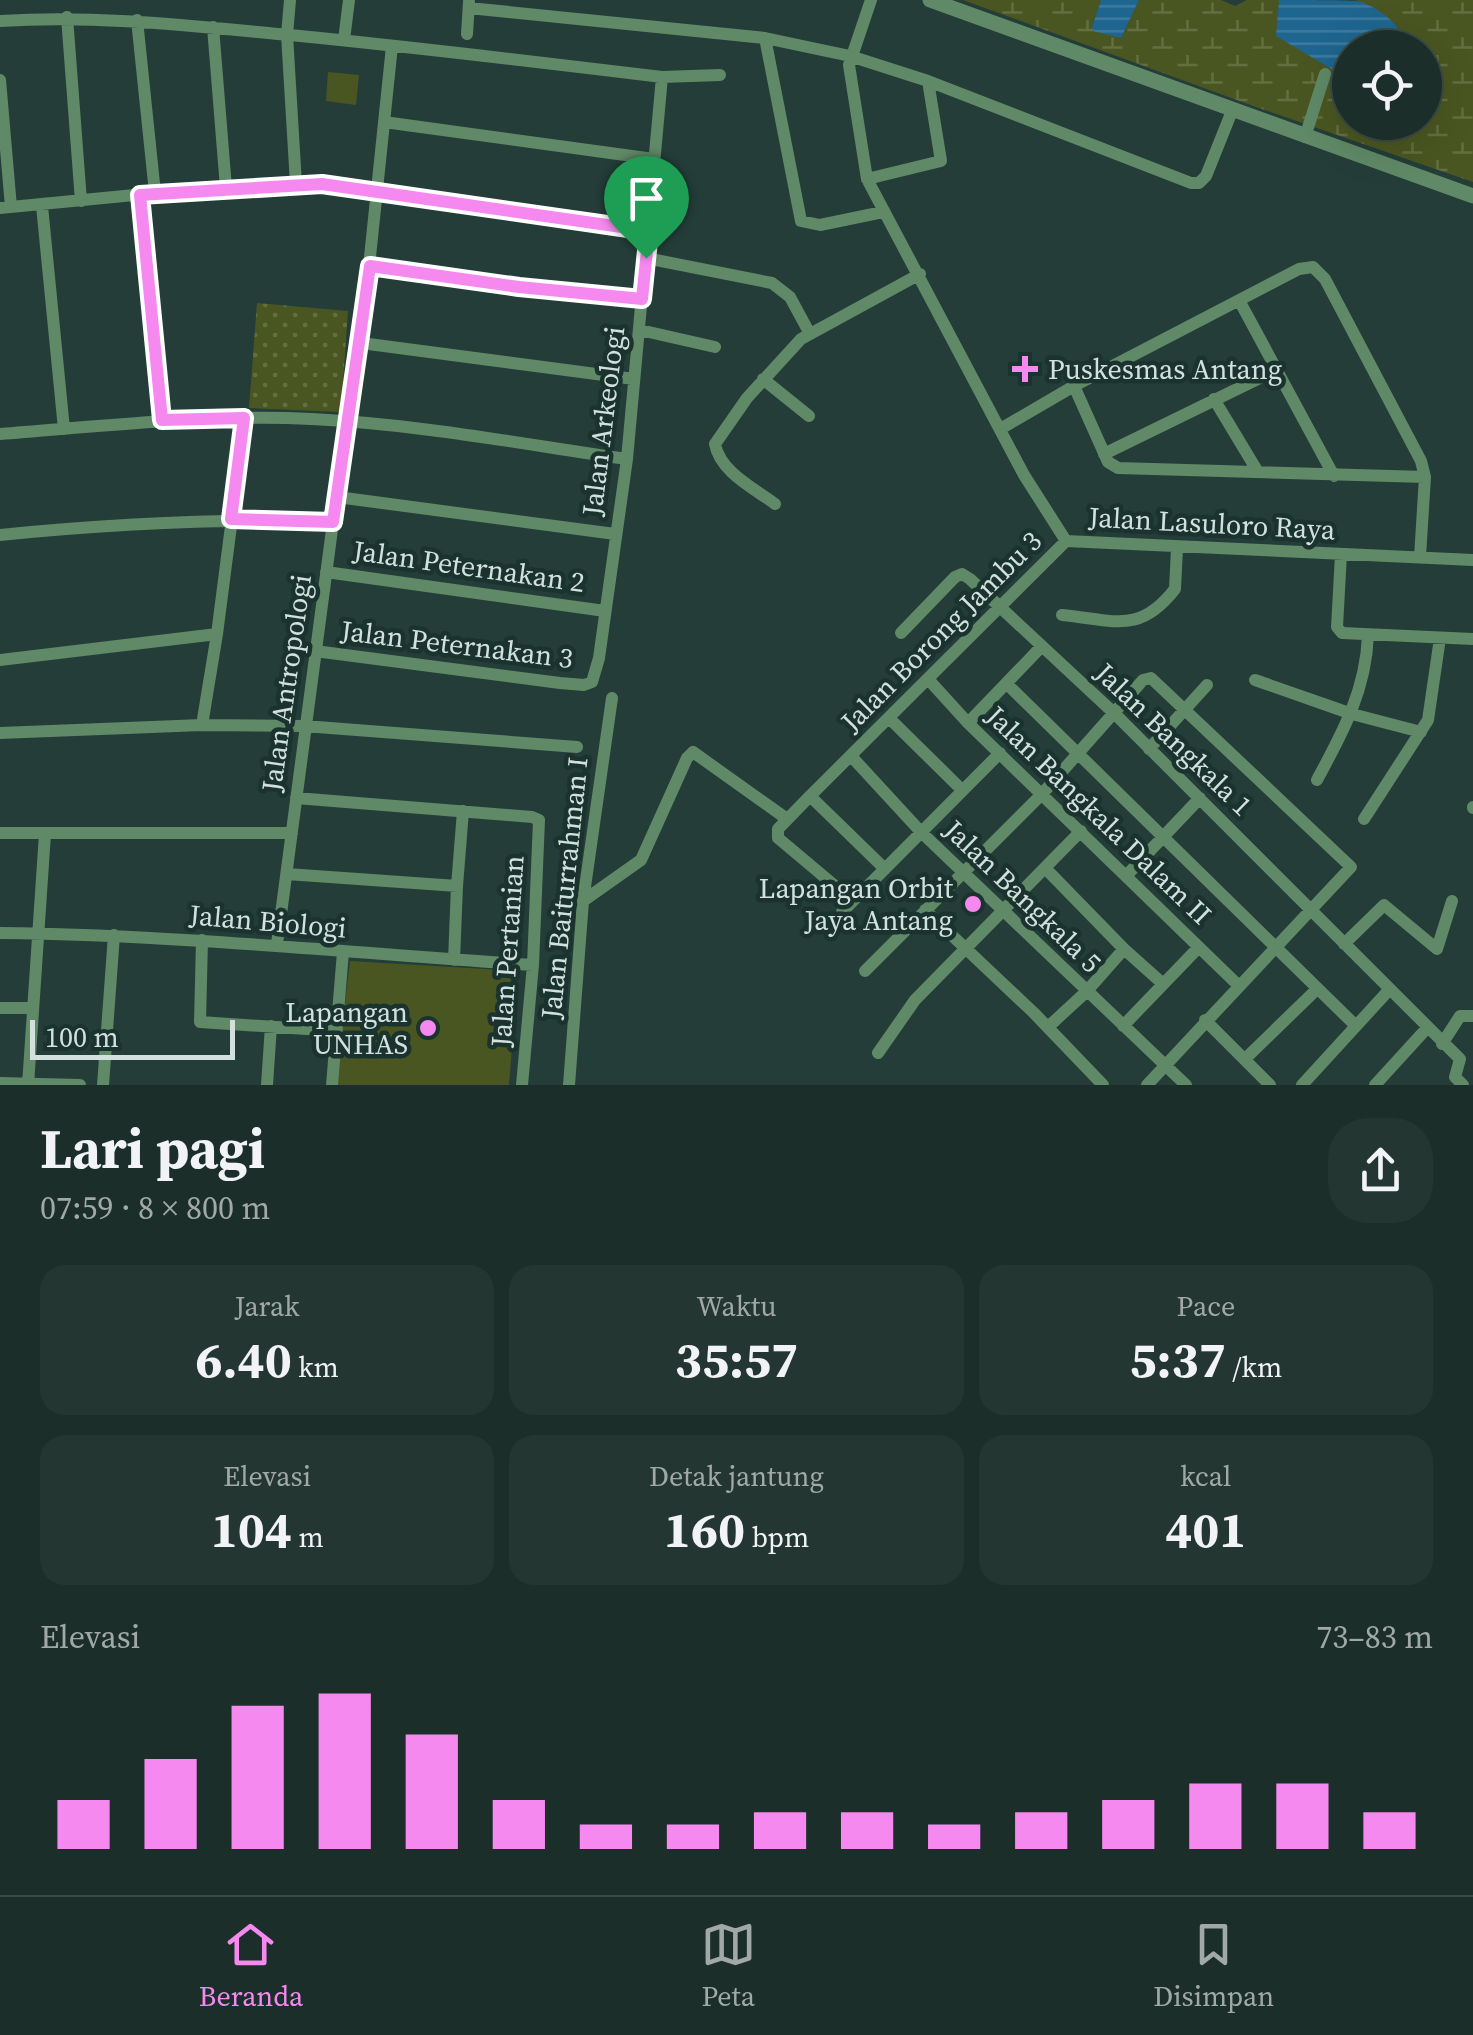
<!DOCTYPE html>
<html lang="id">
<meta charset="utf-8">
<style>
:root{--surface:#1b2e2a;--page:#243632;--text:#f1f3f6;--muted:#a0a8a8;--line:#394a47;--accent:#f589ef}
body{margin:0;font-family:"Source Serif 4",serif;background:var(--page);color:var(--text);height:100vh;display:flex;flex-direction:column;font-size:38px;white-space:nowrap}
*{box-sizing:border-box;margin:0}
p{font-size:32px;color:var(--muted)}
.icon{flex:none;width:55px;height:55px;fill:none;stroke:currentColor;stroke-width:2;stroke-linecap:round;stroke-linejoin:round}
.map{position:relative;height:1085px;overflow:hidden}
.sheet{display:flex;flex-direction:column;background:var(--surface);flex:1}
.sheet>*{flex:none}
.buttons{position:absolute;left:1332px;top:30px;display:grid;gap:20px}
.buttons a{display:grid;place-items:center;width:110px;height:110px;border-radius:50%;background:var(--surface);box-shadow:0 10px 40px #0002,0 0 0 2px var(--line);font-size:50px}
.scale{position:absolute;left:30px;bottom:25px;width:205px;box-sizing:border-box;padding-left:10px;border:5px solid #d2e1dd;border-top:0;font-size:28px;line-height:35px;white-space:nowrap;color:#d2e1dd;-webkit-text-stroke:8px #1a332e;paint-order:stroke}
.pin{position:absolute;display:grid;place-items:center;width:85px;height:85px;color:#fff;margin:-102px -42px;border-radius:50% 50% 50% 0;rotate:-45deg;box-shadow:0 0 10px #0007}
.pin .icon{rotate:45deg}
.round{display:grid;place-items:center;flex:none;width:105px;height:105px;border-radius:40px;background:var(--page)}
.headline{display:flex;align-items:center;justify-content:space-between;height:170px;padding:0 40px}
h1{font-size:55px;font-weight:700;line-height:75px}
.metrics{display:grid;grid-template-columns:repeat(3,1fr);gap:15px;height:170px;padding:10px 40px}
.metrics div{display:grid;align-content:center;border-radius:25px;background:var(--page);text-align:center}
.metrics b{font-size:50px;font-weight:700}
.metrics small{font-size:28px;font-weight:400}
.metrics p{font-size:28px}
.chart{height:280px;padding:20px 40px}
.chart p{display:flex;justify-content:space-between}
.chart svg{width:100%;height:180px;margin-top:10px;stroke:var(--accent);stroke-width:6}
.dock{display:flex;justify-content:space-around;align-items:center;height:140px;border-top:2px solid var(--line);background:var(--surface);font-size:28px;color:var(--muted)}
.dock a{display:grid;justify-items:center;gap:5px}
.dock .current{color:var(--accent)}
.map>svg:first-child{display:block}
.grass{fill:#4a5621}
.wetland{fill:url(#wetland-marsh)}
.park{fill:url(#park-dots)}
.water{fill:url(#water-rules)}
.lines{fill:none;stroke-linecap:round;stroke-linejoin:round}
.minor{stroke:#5f8967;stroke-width:12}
.tertiary{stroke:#5f8967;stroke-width:15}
.route-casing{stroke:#fff;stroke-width:20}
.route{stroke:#f589ef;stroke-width:12}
.poi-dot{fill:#f589ef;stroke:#1a332e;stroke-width:4}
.labels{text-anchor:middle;stroke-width:9;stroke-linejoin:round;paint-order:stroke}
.poi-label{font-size:28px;fill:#d2e1dd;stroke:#1a332e;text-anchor:end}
.street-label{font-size:28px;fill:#d2e1dd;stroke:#1a332e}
</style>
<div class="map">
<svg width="1473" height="1085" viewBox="0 0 1473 1085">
<defs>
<pattern id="wetland-marsh" width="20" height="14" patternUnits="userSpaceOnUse" patternTransform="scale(2.5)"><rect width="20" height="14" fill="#4a5621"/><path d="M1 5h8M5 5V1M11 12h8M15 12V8" fill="none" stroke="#636e41"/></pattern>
<pattern id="park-dots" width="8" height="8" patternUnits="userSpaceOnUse" patternTransform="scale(2.5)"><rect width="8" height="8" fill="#4a5621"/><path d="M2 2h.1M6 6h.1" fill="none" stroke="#636e41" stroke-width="1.8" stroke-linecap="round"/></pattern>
<pattern id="water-rules" width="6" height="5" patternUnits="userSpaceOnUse" patternTransform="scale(2.5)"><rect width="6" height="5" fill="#1e658f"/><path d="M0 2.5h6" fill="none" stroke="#3e7b9e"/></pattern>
</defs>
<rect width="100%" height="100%" fill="#243d38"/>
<!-- grass -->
<path class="grass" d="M 328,72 L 359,75 L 356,105 L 326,101 Z
M 350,961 L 518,971 L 509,1085 L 335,1085 Z"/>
<!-- wetland -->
<path class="wetland" d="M 963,0 L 1101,0 L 1092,27 L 1121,38 L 1139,0 L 1221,0 L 1235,6 L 1247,0 L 1279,0 L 1277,36 L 1350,80 L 1350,122 L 1425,122 L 1425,48 L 1405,47 C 1405,22 1376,11 1356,0 L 1473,0 L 1473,182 L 1256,107 Z"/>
<!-- park -->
<path class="park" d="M 257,303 L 348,311 L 341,412 L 249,408 Z"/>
<!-- water -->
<path class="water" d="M 1101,0 L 1139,0 L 1121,38 L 1093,31 L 1092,27 Z
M 1279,0 C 1300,0 1339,0 1358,1 C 1378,7 1405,26 1405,47 L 1350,48 L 1350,80 L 1276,36 Z"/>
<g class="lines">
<!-- minor -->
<path class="minor" d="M 290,0 L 287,35 L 296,184
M 871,0 L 849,65 L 867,179 L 1024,475 L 1066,541 L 1473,560
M 469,8 L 765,38 L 850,56 L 928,81 L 1191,183 L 1199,183 L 1206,176 L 1232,111
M 67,17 L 81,201
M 137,20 L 155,193
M 0,21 C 98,15 192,26 290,35 C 414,47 538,62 662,77 L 627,459 L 599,658 L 592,682 L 584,685 L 560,683 L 315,651
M 213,27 L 226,188
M 467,34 L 469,2
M 765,38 L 801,221 L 820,225 L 883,212
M 344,40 L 349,0
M 662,77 L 720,75
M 0,80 L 11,207
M 384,122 L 654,159
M 1305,137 L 1325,74
M 867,179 L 941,161 L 928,81
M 140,195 L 162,420
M 42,206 L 64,429
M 0,208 L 155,193 L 322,184 L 649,231
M 646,258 L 772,283 L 790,297 L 810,334
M 370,266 L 519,287 L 642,299
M 1240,302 L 1334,476
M 640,330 L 715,347
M 361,343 L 634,379
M 763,379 L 809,416
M 1074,386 L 1108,462 L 1118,468 L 1425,477
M 1214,399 L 1258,472
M 1002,428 L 1074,386 L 1299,269 L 1313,267 L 1325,279 L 1421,461 L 1425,477 L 1420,557
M 0,434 C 103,426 207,414 311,419 C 417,424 522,444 627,459
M 1104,454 L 1276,370
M 337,497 L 615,534
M 775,504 C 754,488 720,472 715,444 L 747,398 L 801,339 L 920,274
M 0,535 C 111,524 221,518 333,522
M 1341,554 L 1337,627 L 1342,633 L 1473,639
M 326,572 L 605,611
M 1062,615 C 1114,620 1139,635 1175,589 L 1177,548
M 901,633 L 955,577 L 962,574 L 970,579 L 1115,714 L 1460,1059 L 1455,1077 L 1463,1085
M 0,660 L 217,634 L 245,418
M 928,679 L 968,723 L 1238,985
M 1255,680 L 1352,714 L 1421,732
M 1007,684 L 1356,1026
M 889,718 L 962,790
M 968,723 L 1042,646
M 202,725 L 217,634
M 0,733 L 202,725 L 304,726 L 577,747
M 1149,749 L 1207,685
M 851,756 L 921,832 L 1186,1085
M 1317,780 C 1343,732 1366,690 1368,635
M 810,796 L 778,829 L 778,838 L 853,901
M 296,798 L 532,817 L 539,820 L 533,965 L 522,1085
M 1473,808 L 1473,807
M 1364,819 L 1428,720 L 1440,638
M 0,833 L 292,833
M 885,869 L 810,796 L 1066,541
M 1046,869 L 1124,949 L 1162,983
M 287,874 L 457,886 L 463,811
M 1126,876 L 1200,798
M 583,901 L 641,860 L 687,758 L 693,752 L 787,819
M 925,910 L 1034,1013 L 1103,1085
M 842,912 L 1000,753
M 0,933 C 178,935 355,953 533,965
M 202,940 L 200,1022 L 336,1031
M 277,944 L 333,522 L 361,343 L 392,46
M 1344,944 L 1384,905 L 1437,949 L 1452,901
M 454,960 L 457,886
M 865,971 L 1042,794 L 1143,680 L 1151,678 L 1351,867 L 1147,1085
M 0,1008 L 31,1008
M 1205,1020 L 1270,1085
M 1123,1026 L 1199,947
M 1048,1027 L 1086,992 L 1124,949
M 1442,1044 L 1460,1016 L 1473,1016
M 878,1053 L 915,1000 L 1081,831
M 1245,1059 L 1317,989
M 0,1083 L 80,1085
M 28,1085 L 45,834
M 103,1085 L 114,935
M 267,1085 L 271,1026
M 332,1085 L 343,952
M 569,1085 L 583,901 L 612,698
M 1302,1085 L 1389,990
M 1375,1085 L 1428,1027"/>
<!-- tertiary -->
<path class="tertiary" d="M 930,0 L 1473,196"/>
</g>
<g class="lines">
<!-- route casing -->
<g class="route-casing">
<path id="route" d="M 322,184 L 649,231 L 642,299 L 519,287 L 370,266 L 333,522 L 231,519 L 244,418 L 162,420 L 140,195 Z"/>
</g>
<!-- route -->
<use href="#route" class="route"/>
</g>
<!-- markers -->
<g class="poi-dot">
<path d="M1020 354h10v10h10v10h-10v10h-10v-10h-10v-10h10z"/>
<circle cx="973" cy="904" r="10"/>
<circle cx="428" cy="1028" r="10"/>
</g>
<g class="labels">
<!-- poi labels -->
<g class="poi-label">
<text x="1048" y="379" text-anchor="start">Puskesmas Antang</text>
<text x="953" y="898">Lapangan Orbit<tspan x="953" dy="32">Jaya Antang</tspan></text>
<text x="408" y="1022">Lapangan<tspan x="408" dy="32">UNHAS</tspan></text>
</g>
<!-- street labels -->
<g class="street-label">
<text transform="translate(603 421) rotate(-83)" y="10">Jalan Arkeologi</text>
<text transform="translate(1212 523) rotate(3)" y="10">Jalan Lasuloro Raya</text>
<text transform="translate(469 566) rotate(8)" y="10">Jalan Peternakan 2</text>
<text transform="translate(941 631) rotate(-45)" y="10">Jalan Borong Jambu 3</text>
<text transform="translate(457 644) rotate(7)" y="10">Jalan Peternakan 3</text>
<text transform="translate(286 683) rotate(-82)" y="10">Jalan Antropologi</text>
<text transform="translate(1174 739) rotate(44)" y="10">Jalan Bangkala 1</text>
<text transform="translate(1099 815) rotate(44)" y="10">Jalan Bangkala Dalam II</text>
<text transform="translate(564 888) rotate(-84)" y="10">Jalan Baiturrahman I</text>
<text transform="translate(1023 896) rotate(44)" y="10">Jalan Bangkala 5</text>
<text transform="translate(268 921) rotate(5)" y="10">Jalan Biologi</text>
<text transform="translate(507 951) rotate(-86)" y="10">Jalan Pertanian</text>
</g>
</g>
</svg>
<div class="buttons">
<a><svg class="icon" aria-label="locate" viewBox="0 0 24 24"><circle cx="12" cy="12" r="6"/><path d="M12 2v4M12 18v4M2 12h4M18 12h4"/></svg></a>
</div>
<div class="scale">100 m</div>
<div class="pin" style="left:646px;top:258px;background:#1e9e55"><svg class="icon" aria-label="arrive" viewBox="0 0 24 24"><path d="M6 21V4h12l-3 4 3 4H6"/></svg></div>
</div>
<section class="sheet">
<div class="headline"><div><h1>Lari pagi</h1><p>07:59 · 8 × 800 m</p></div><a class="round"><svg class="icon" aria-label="share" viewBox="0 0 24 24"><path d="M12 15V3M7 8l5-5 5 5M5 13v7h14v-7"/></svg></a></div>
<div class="metrics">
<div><p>Jarak</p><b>6.40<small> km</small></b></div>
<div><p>Waktu</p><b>35:57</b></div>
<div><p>Pace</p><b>5:37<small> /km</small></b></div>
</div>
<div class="metrics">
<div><p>Elevasi</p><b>104<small> m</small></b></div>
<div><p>Detak jantung</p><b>160<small> bpm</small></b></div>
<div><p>kcal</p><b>401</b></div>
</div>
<div class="chart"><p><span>Elevasi</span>73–83 m</p>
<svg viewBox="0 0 160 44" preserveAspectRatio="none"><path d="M5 44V32M15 44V22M25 44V9M35 44V6M45 44V16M55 44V32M65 44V38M75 44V38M85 44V35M95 44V35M105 44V38M115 44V35M125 44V32M135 44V28M145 44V28M155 44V35"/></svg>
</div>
</section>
<nav class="dock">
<a class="current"><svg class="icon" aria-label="home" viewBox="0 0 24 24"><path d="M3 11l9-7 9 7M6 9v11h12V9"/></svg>Beranda</a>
<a><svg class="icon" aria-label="map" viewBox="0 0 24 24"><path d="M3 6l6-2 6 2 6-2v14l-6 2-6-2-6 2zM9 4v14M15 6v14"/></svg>Peta</a>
<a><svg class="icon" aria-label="saved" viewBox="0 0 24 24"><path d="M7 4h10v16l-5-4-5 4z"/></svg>Disimpan</a>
</nav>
